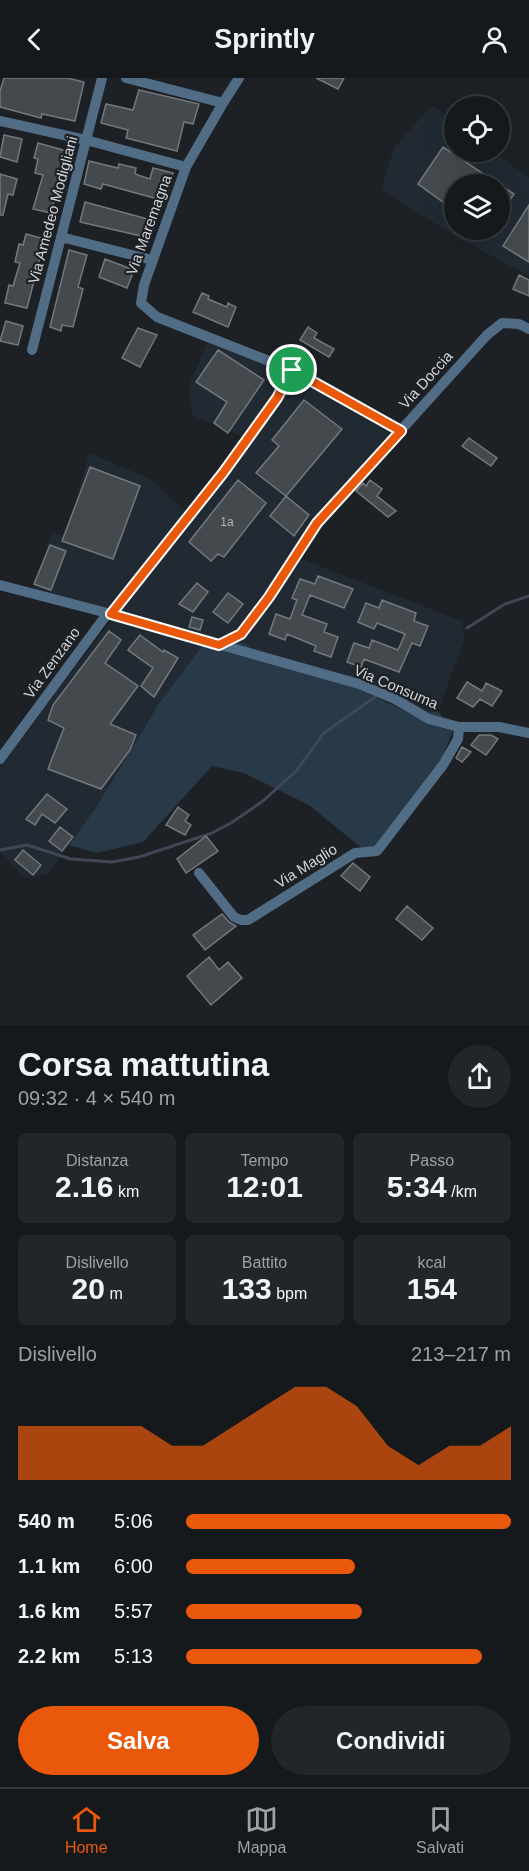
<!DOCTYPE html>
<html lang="it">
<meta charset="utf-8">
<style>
:root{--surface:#16191c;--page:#232629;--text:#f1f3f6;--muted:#9ea0a3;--line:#35383b;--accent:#ea580c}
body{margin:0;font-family:Helvetica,sans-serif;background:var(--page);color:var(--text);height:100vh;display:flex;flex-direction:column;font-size:22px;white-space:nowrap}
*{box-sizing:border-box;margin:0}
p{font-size:20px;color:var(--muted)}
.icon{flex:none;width:33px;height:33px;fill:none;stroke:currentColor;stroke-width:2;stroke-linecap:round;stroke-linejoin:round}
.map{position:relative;height:947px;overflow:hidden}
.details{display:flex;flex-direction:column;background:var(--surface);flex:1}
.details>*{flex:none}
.fabs{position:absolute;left:444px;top:18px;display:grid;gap:12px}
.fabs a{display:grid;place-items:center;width:66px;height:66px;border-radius:50%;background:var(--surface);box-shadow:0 6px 24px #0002,0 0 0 2px var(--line);font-size:30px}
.pin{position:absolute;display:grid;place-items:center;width:51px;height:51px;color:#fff;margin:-26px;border:3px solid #fff;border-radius:50%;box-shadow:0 2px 6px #0007}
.round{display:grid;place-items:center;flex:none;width:63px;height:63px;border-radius:32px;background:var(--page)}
.headline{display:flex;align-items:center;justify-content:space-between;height:102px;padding:0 18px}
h1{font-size:33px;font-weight:700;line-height:45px}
.metrics{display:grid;grid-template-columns:repeat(3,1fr);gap:9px;height:102px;padding:6px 18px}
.metrics div{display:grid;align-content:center;border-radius:9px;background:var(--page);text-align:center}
.metrics b{font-size:30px;font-weight:700}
.metrics small{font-size:16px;font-weight:400}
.metrics p{font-size:16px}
.chart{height:168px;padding:12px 18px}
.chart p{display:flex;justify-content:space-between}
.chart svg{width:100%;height:108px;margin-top:6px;fill:var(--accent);opacity:.7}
.action{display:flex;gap:12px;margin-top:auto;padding:12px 18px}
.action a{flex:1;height:69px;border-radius:36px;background:var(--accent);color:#fff;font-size:24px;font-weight:700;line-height:69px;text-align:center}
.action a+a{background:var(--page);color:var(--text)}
ul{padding:0 18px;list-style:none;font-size:20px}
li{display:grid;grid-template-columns:96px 72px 1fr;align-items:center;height:45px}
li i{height:15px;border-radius:8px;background:var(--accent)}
header{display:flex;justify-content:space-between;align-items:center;height:78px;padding:0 18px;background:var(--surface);font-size:27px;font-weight:700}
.tabs{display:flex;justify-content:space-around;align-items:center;height:84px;border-top:2px solid var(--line);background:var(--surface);font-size:16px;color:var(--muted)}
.tabs a{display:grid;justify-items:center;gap:3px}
.tabs .selected{color:var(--accent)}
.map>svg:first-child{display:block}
.built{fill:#212a33;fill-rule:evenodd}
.green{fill:#283948}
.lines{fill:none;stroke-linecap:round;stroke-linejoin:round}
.stream{stroke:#3f4756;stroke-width:3}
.building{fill:#44494e;stroke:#73787d;stroke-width:1.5}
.street{stroke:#516c85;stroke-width:10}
.route-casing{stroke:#fff;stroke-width:12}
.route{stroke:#ea580c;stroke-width:8}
.labels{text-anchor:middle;stroke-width:4.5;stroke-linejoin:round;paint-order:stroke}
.number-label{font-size:12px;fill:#aeb1b5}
.street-label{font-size:15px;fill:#d1d4d7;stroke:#1d2125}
</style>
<header><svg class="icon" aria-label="back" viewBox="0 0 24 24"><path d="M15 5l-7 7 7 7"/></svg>Sprintly<svg class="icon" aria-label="person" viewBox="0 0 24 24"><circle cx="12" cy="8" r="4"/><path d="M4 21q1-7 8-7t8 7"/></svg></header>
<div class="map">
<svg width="529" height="947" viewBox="0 0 529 947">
<rect width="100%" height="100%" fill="#1d2125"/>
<!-- built -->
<path class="built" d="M 432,27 L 454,44 L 454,74 L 494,74 L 529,100 L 529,198 L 455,158 L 381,111 L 394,70 ZM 454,106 L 500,106 L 500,152 L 454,152 Z
M 210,258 L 295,288 L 335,308 L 405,348 L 342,416 L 328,442 L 301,481 L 462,543 L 464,562 L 438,633 L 413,637 L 339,601 L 97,728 L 48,796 L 25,800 L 0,773 L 0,687 L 117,535 L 30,519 L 52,454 L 63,458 L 73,434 L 89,375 L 150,401 L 191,439 L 252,363 L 192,337 L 189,308 Z"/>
<!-- green -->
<path class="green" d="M 205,564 L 245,565 L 256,576 L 339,601 L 413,637 L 438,633 L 453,653 L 427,716 L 369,776 L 309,727 L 244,695 L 212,688 L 143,764 L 97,775 L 69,767 L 97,728 L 160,624 Z"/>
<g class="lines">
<!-- stream -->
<path class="stream" d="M 467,550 L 505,526 L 529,518
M 0,772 L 27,767 L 71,781 L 112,784 L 139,779 L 212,755 L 231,745 L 263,723 L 296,693 L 324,655 L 375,619"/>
</g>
<!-- building -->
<path class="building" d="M 4,0 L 67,0 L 84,4 L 75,43 L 42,36 L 41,40 L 0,29 L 0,13 Z
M 316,0 L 344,0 L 338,11 Z
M 139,12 L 199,26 L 193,46 L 184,44 L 177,73 L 126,60 L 128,52 L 101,45 L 106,26 L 133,32 Z
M 4,57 L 22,61 L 17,84 L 0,79 Z
M 38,65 L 67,73 L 51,135 L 33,131 L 43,97 L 35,95 L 38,81 L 34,80 Z
M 443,69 L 514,116 L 500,137 L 500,106 L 454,106 L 454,132 L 418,106 Z
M 89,83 L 118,90 L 119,86 L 136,90 L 135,96 L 150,101 L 153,90 L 173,95 L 165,123 L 103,106 L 101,111 L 84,106 Z
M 0,96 L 17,101 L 13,117 L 8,116 L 3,137 L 0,137 Z
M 85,124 L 155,143 L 150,160 L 80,144 Z
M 529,127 L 529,184 L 503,168 Z
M 26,156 L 45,161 L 27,230 L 5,225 L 9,207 L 13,208 L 20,185 L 15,184 L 19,166 L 23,167 Z
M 69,172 L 87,177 L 78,209 L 83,211 L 73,249 L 62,247 L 61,253 L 50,249 Z
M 105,181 L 134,192 L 127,210 L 99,199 Z
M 519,197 L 529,202 L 529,218 L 513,211 Z
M 202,215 L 209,218 L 208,221 L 227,229 L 228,225 L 236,229 L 228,249 L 193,234 Z
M 6,243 L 23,248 L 18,267 L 0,263 Z
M 308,249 L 317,255 L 314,260 L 334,271 L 329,279 L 300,262 Z
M 138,250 L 157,257 L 140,289 L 122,280 Z
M 218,272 L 264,302 L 228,355 L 214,345 L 227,324 L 196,304 Z
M 304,322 L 342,351 L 286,418 L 256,395 L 279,368 L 272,362 Z
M 469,360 L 497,380 L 491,388 L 462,368 Z
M 90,389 L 140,408 L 113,481 L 62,463 Z
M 238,402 L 266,425 L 224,479 L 218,476 L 211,483 L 189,464 Z
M 370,402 L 382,411 L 377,418 L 396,433 L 388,439 L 356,413 L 363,405 L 366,408 Z
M 286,418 L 309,437 L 294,458 L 270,438 Z
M 50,467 L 66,473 L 51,512 L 34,506 Z
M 318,498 L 353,511 L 344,530 L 310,517 L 302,537 L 327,546 L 324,554 L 338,559 L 331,579 L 314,573 L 316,568 L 287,556 L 285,562 L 269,556 L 276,536 L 290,541 L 297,522 L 292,520 L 300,501 L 315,506 Z
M 197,505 L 208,514 L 193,534 L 179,526 Z
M 228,515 L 243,526 L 228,545 L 213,534 Z
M 382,522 L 416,535 L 414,543 L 428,548 L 420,568 L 412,565 L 399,594 L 364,581 L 361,589 L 347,584 L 354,565 L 369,570 L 372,562 L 398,572 L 405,556 L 377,545 L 374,551 L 358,544 L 366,525 L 379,530 Z
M 192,539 L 203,542 L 200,552 L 189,549 Z
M 109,553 L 121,562 L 105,585 L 138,608 L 110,646 L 136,657 L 130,672 L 101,711 L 48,691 L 64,650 L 48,642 L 53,627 Z
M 140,557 L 163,574 L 164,572 L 178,580 L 154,619 L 141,608 L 153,590 L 128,572 Z
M 467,604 L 482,613 L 486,605 L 502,613 L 492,628 L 480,621 L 473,629 L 457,620 Z
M 479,657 L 491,657 L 498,661 L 486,677 L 471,667 Z
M 462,669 L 471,674 L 462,684 L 456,680 Z
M 47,716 L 67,731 L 55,745 L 42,736 L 35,747 L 26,741 Z
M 178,729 L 189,737 L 185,743 L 191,747 L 185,757 L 166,747 Z
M 60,749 L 73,759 L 62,773 L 49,763 Z
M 206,758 L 218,773 L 186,795 L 177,781 Z
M 23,772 L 41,787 L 33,797 L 15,782 Z
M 353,785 L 370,799 L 360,813 L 341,798 Z
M 407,828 L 433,850 L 422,862 L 396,841 Z
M 222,836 L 229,844 L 236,848 L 205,872 L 193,857 Z
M 209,879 L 219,892 L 228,884 L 242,900 L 211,927 L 187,898 Z"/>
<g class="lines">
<!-- street -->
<path class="street" d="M 126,0 L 223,25
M 239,0 L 223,25 L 186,89 L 144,207 L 141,225 L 157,239 L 292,292 L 401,353
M 0,43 L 86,62 L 186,89
M 61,159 L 152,182
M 32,272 L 102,0
M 0,507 L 111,536 L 359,606 L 395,621 L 429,641 L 459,649 L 499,649 L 529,655
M 111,536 L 223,395 L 277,320 L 292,292
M 219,567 L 241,556 L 269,519 L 317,445 L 487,257 L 502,245 L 519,246 L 529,251
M 0,681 L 107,536
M 199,795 L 234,839 L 241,842 L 248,842 L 355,775 L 377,773 L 443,687 L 458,661 L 459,649"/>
</g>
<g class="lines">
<!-- route casing -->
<g class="route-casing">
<path id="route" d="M 292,292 L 401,353 L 317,445 L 269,519 L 241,556 L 219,567 L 111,536 L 223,395 L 277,320 Z"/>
</g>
<!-- route -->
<use href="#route" class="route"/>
</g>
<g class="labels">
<!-- number labels -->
<g class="number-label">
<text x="227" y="448">1a</text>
</g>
<!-- street labels -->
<g class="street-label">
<text transform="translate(53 132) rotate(-75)" y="5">Via Amedeo Modigliani</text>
<text transform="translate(149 147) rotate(-70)" y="5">Via Maremagna</text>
<text transform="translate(426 302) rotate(-48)" y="5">Via Doccia</text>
<text transform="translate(52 585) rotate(-54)" y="5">Via Zenzano</text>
<text transform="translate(396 609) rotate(23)" y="5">Via Consuma</text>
<text transform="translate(306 788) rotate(-32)" y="5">Via Maglio</text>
</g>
</g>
</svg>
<div class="fabs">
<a><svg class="icon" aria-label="locate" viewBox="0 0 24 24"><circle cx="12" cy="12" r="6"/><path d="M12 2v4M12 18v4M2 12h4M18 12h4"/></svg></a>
<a><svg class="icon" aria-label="layers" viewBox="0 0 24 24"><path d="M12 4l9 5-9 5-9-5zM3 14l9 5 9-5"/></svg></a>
</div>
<div class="pin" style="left:292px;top:292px;background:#1e9e55"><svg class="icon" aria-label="arrive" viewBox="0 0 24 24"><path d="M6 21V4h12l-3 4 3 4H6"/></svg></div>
</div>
<section class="details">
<div class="headline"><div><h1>Corsa mattutina</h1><p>09:32 · 4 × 540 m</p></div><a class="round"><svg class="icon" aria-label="share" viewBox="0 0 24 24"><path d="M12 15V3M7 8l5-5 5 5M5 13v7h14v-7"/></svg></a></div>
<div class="metrics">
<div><p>Distanza</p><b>2.16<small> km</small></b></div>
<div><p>Tempo</p><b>12:01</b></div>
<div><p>Passo</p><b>5:34<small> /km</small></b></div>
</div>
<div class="metrics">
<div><p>Dislivello</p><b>20<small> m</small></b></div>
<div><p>Battito</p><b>133<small> bpm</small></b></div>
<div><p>kcal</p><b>154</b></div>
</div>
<div class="chart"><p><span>Dislivello</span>213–217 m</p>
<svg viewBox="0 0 160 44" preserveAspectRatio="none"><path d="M0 44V22L10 22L20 22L30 22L40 22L50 30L60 30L70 22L80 14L90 6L100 6L110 14L120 30L130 38L140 30L150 30L160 22V44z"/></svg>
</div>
<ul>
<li><b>540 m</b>5:06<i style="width:100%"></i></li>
<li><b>1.1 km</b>6:00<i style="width:52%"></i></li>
<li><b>1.6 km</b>5:57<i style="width:54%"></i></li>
<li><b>2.2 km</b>5:13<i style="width:91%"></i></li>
</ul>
<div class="action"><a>Salva</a><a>Condividi</a></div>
</section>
<nav class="tabs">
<a class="selected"><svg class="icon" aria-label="home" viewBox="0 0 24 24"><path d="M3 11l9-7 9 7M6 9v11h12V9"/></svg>Home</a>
<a><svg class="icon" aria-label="map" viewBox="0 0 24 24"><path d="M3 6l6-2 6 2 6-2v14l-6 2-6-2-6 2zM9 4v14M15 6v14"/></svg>Mappa</a>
<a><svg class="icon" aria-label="saved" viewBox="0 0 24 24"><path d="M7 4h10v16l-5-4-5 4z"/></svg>Salvati</a>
</nav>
